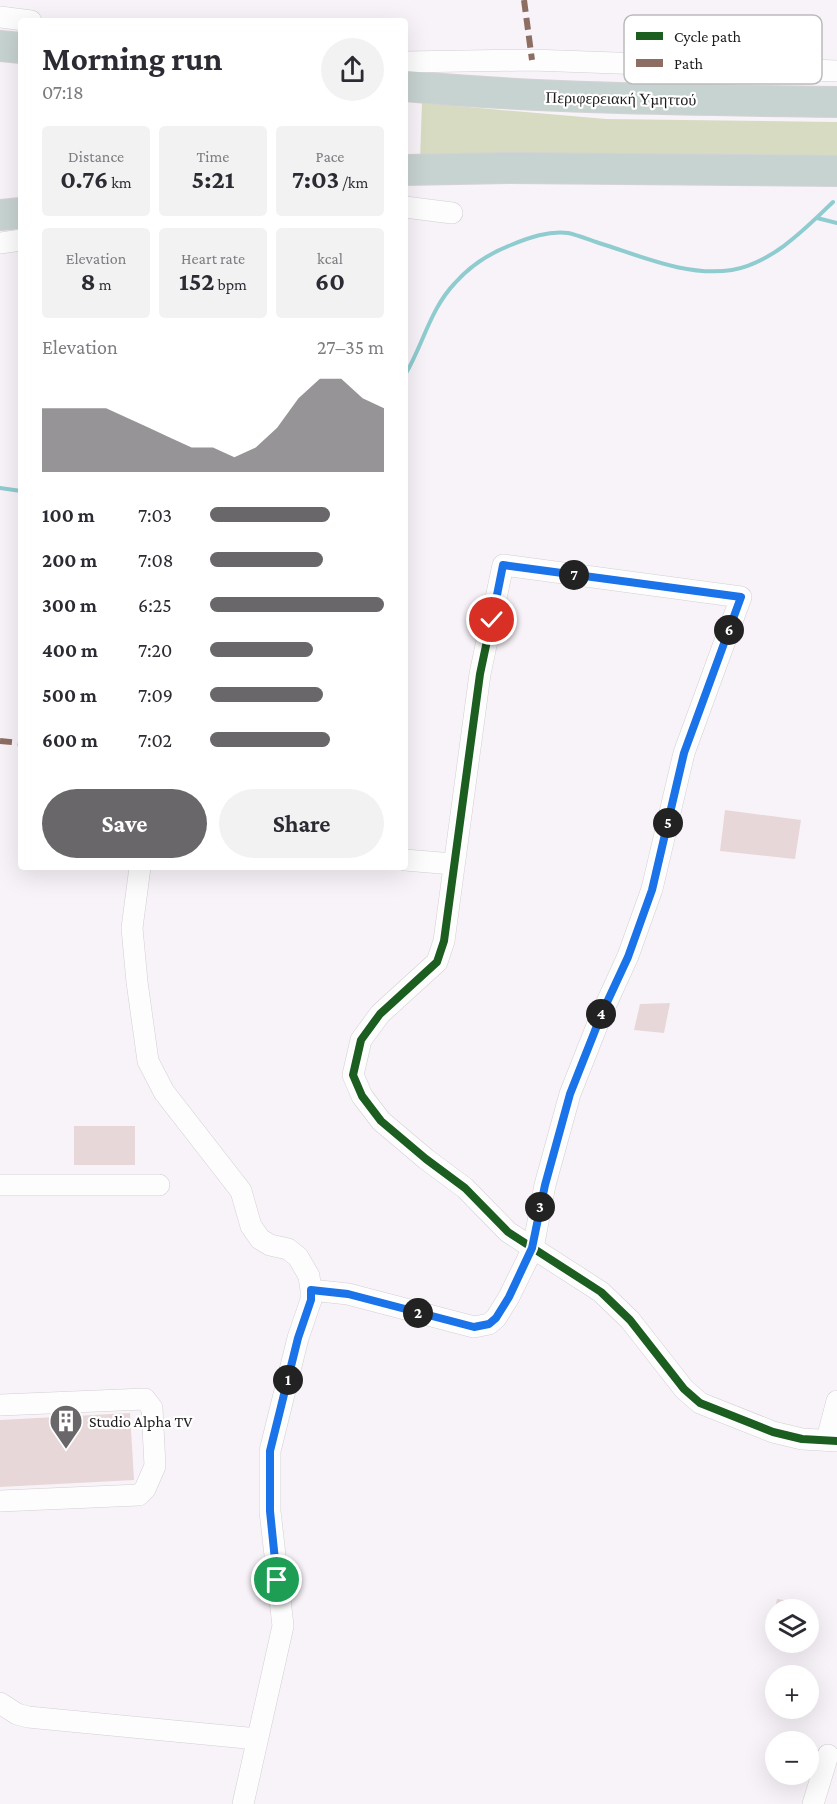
<!DOCTYPE html>
<meta charset="utf-8">
<style>
:root{--surface:#fff;--page:#f2f2f3;--text:#2b2b33;--muted:#7c7c81;--accent:#6a676a}
body{margin:0;font-family:"Crimson Pro",serif;background:var(--page);color:var(--text);height:100vh;display:flex;flex-direction:column;font-size:22px;white-space:nowrap}
*{box-sizing:border-box;margin:0}
p{font-size:20px;color:var(--muted)}
.icon{flex:none;width:33px;height:33px;fill:none;stroke:currentColor;stroke-width:2;stroke-linecap:round;stroke-linejoin:round}
.map{position:relative;flex:1;overflow:hidden}
.side{position:absolute;left:18px;top:18px;width:390px;height:852px;display:flex;flex-direction:column;background:var(--surface);border-radius:6px;box-shadow:0 6px 24px #0002}
.side>*{flex:none}
.fabs{position:absolute;left:765px;top:1599px;display:grid;gap:12px}
.fabs a{display:grid;place-items:center;width:54px;height:54px;border-radius:50%;background:var(--surface);box-shadow:0 6px 24px #0002;font-size:30px}
.pin{position:absolute;display:grid;place-items:center;width:51px;height:51px;color:#fff;margin:-26px;border:3px solid #fff;border-radius:50%;box-shadow:0 2px 6px #0007}
.km{position:absolute;width:30px;height:30px;margin:-15px;border-radius:50%;background:#222;color:#fff;font-size:16px;line-height:30px;text-align:center}
.round{display:grid;place-items:center;flex:none;width:63px;height:63px;border-radius:32px;background:var(--page)}
.head{display:flex;align-items:center;justify-content:space-between;height:102px;padding:0 24px}
h1{font-size:33px;font-weight:700;line-height:45px}
.figures{display:grid;grid-template-columns:repeat(3,1fr);gap:9px;height:102px;padding:6px 24px}
.figures div{display:grid;align-content:center;border-radius:6px;background:var(--page);text-align:center}
.figures b{font-size:26px;font-weight:700}
.figures small{font-size:16px;font-weight:400}
.figures p{font-size:16px}
.chart{height:168px;padding:12px 24px}
.chart p{display:flex;justify-content:space-between}
.chart svg{width:100%;height:108px;margin-top:6px;fill:var(--accent);opacity:.7}
.action{display:flex;gap:12px;margin-top:auto;padding:12px 24px}
.action a{flex:1;height:69px;border-radius:36px;background:var(--accent);color:#fff;font-size:24px;font-weight:700;line-height:69px;text-align:center}
.action a+a{background:var(--page);color:var(--text)}
ul{padding:0 24px;list-style:none;font-size:20px}
li{display:grid;grid-template-columns:96px 72px 1fr;align-items:center;height:45px}
li i{height:15px;border-radius:8px;background:var(--accent)}
.map>svg:first-child{display:block}
.green{fill:#d6dbc1}
.lines{fill:none;stroke-linecap:round;stroke-linejoin:round}
.stream{stroke:#8fccd0;stroke-width:4}
.building{fill:#e8d7d8}
.minor-casing{stroke:#d2cfd2;stroke-width:22}
.highway-casing{stroke:#d4d2d4;stroke-width:32}
.minor{stroke:#fefdfe;stroke-width:21}
.highway{stroke:#c7d3d1;stroke-width:30}
.quiet{stroke:#8d6e63;stroke-width:6;stroke-dasharray:12 6;stroke-linecap:butt}
.cycleway-casing{stroke:#fff;stroke-width:11}
.cycleway{stroke:#1b5e20;stroke-width:8}
.route-casing{stroke:#fff;stroke-width:12}
.route{stroke:#1a73e8;stroke-width:8}
.labels{text-anchor:middle;stroke-width:4.5;stroke-linejoin:round;paint-order:stroke}
.street-label{font-size:16px;fill:#1e1b1e;stroke:#fff}
.poi-label{font-size:16px;fill:#1e1b1e;stroke:#fff;text-anchor:start}
.key{fill:#fff;stroke:#bcbbbc;stroke-width:1.5}
.key-label{font-size:16px;fill:#1e1b1e}
</style>
<div class="map">
<svg width="837" height="1804" viewBox="0 0 837 1804">
<rect width="100%" height="100%" fill="#f8f3f8"/>
<!-- green -->
<path class="green" d="M 422,103 L 606,119 L 837,122 L 837,161 L 420,161 Z"/>
<g class="lines">
<!-- stream -->
<path class="stream" d="M 817,218 L 837,223
M 405,375 C 423,345 430,309 455,283 C 470,266 490,253 511,245 C 530,237 548,231 568,233 C 578,235 589,240 599,243 C 641,256 687,277 732,270 C 772,263 805,229 833,202
M 0,488 L 21,491"/>
</g>
<!-- building -->
<path class="building" d="M 725,810 L 801,820 L 795,859 L 720,851 Z
M 670,1003 L 664,1033 L 634,1030 L 640,1004 Z
M 74,1126 L 135,1126 L 135,1165 L 74,1165 Z
M 130,1413 L 134,1480 L 0,1487 L 0,1420 Z
M 777,1599 L 804,1603 L 803,1610 L 775,1610 Z"/>
<g class="lines">
<!-- minor casing -->
<g class="minor-casing">
<path id="minor" d="M 0,17 L 31,21
M 405,62 L 532,60 L 837,71
M 405,207 L 452,213
M 0,243 L 21,240
M 405,860 L 453,864
M 140,867 L 132,928 L 137,982 L 148,1061 L 164,1092 L 241,1191 L 251,1226 L 260,1239 L 270,1245 L 288,1249 L 298,1257 L 309,1276 L 311,1290 L 311,1300 L 298,1338 L 270,1451 L 270,1511 L 283,1626 L 243,1804
M 0,1185 L 159,1185
M 311,1290 L 348,1294 L 474,1327 L 489,1324 L 496,1318 L 509,1297 L 533,1248 L 545,1185 L 570,1094 L 602,1013 L 628,956 L 652,889 L 684,753 L 741,597 L 503,565 L 480,674 L 444,941 L 437,962 L 380,1014 L 361,1040 L 353,1075 L 362,1096 L 381,1121 L 426,1159 L 465,1188 L 508,1232 L 601,1292 L 630,1320 L 684,1389 L 700,1403 L 773,1432 L 802,1439 L 837,1441
M 0,1405 L 145,1399 L 152,1408 L 155,1466 L 145,1489 L 139,1495 L 0,1501
M 827,1439 L 837,1401
M 0,1703 L 17,1714 L 28,1717 L 257,1739
M 813,1804 L 828,1755"/>
</g>
<!-- highway casing -->
<g class="highway-casing">
<path id="highway" d="M 0,46 L 21,48
M 405,86 C 549,99 693,100 837,102
M 405,170 L 509,168 L 837,171
M 0,215 L 21,213"/>
</g>
<!-- minor -->
<use href="#minor" class="minor"/>
<!-- highway -->
<use href="#highway" class="highway"/>
<!-- quiet -->
<path class="quiet" d="M 524,0 L 532,60
M 0,741 L 21,743"/>
<!-- cycleway casing -->
<g class="cycleway-casing">
<path id="cycleway" d="M 311,1290 L 348,1294 L 474,1327 L 489,1324 L 496,1318 L 509,1297 L 533,1248 L 545,1185 L 570,1094 L 602,1013 L 628,956 L 652,889 L 684,753 L 741,597 L 503,565 L 480,674 L 444,941 L 437,962 L 380,1014 L 361,1040 L 353,1075 L 362,1096 L 381,1121 L 426,1159 L 465,1188 L 508,1232 L 601,1292 L 630,1320 L 684,1389 L 700,1403 L 773,1432 L 802,1439 L 837,1441"/>
</g>
<!-- cycleway -->
<use href="#cycleway" class="cycleway"/>
</g>
<g class="lines">
<!-- route casing -->
<g class="route-casing">
<path id="route" d="M 277,1580 L 270,1511 L 270,1451 L 298,1338 L 311,1300 L 311,1290 L 348,1294 L 474,1327 L 489,1324 L 496,1318 L 509,1297 L 532,1248 L 545,1185 L 570,1094 L 602,1013 L 628,957 L 652,890 L 684,753 L 741,597 L 503,565 L 492,620"/>
</g>
<!-- route -->
<use href="#route" class="route"/>
</g>
<!-- icons -->
<defs>
<g id="building-pin" transform="scale(1.725)"><path d="M0 17L-7.5 6A9.5 9.5 0 1 1 7.5 6Z" fill="#6a676a" stroke="#fff"/><path d="M-4-6H4V6H1V3H-1V6H-4ZM-2.5-4.3h1.7v1.8h-1.7ZM.8-4.3h1.7v1.8H.8ZM-2.5-1h1.7V.8h-1.7ZM.8-1h1.7V.8H.8Z" fill="#fff"/></g>
</defs>
<g fill-rule="evenodd">
<use href="#building-pin" x="66" y="1421"/>
</g>
<g class="labels">
<!-- street labels -->
<g class="street-label">
<text transform="translate(621 98) rotate(1)" y="6">Περιφερειακή Υμηττού</text>
</g>
<!-- poi labels -->
<g class="poi-label">
<text x="89" y="1427">Studio Alpha TV</text>
</g>
</g>
<!-- legend -->
<rect x="624" y="15" width="198" height="69" rx="9" class="key"/>
<rect x="636" y="32" width="27" height="8" fill="#1b5e20"/>
<rect x="636" y="59" width="27" height="8" fill="#8d6e63"/>
<g class="key-label">
<text x="674" y="42">Cycle path</text>
<text x="674" y="69">Path</text>
</g>
</svg>
<div class="fabs">
<a><svg class="icon" aria-label="layers" viewBox="0 0 24 24"><path d="M12 4l9 5-9 5-9-5zM3 14l9 5 9-5"/></svg></a>
<a>+</a>
<a>−</a>
</div>
<div class="pin" style="left:277px;top:1580px;background:#1e9e55"><svg class="icon" aria-label="arrive" viewBox="0 0 24 24"><path d="M6 21V4h12l-3 4 3 4H6"/></svg></div>
<div class="pin" style="left:492px;top:620px;background:#d93025"><svg class="icon" aria-label="check" viewBox="0 0 24 24"><path d="M5 12l5 5 9-10"/></svg></div>
<b class="km" style="left:288px;top:1380px">1</b>
<b class="km" style="left:418px;top:1313px">2</b>
<b class="km" style="left:540px;top:1207px">3</b>
<b class="km" style="left:601px;top:1014px">4</b>
<b class="km" style="left:668px;top:823px">5</b>
<b class="km" style="left:729px;top:630px">6</b>
<b class="km" style="left:574px;top:575px">7</b>
<section class="side">
<div class="head"><div><h1>Morning run</h1><p>07:18</p></div><a class="round"><svg class="icon" aria-label="share" viewBox="0 0 24 24"><path d="M12 15V3M7 8l5-5 5 5M5 13v7h14v-7"/></svg></a></div>
<div class="figures">
<div><p>Distance</p><b>0.76<small> km</small></b></div>
<div><p>Time</p><b>5:21</b></div>
<div><p>Pace</p><b>7:03<small> /km</small></b></div>
</div>
<div class="figures">
<div><p>Elevation</p><b>8<small> m</small></b></div>
<div><p>Heart rate</p><b>152<small> bpm</small></b></div>
<div><p>kcal</p><b>60</b></div>
</div>
<div class="chart"><p><span>Elevation</span>27–35 m</p>
<svg viewBox="0 0 160 44" preserveAspectRatio="none"><path d="M0 44V18L10 18L20 18L30 18L40 22L50 26L60 30L70 34L80 34L90 38L100 34L110 26L120 14L130 6L140 6L150 14L160 18V44z"/></svg>
</div>
<ul>
<li><b>100 m</b>7:03<i style="width:69%"></i></li>
<li><b>200 m</b>7:08<i style="width:65%"></i></li>
<li><b>300 m</b>6:25<i style="width:100%"></i></li>
<li><b>400 m</b>7:20<i style="width:59%"></i></li>
<li><b>500 m</b>7:09<i style="width:65%"></i></li>
<li><b>600 m</b>7:02<i style="width:69%"></i></li>
</ul>
<div class="action"><a>Save</a><a>Share</a></div>
</section>
</div>
